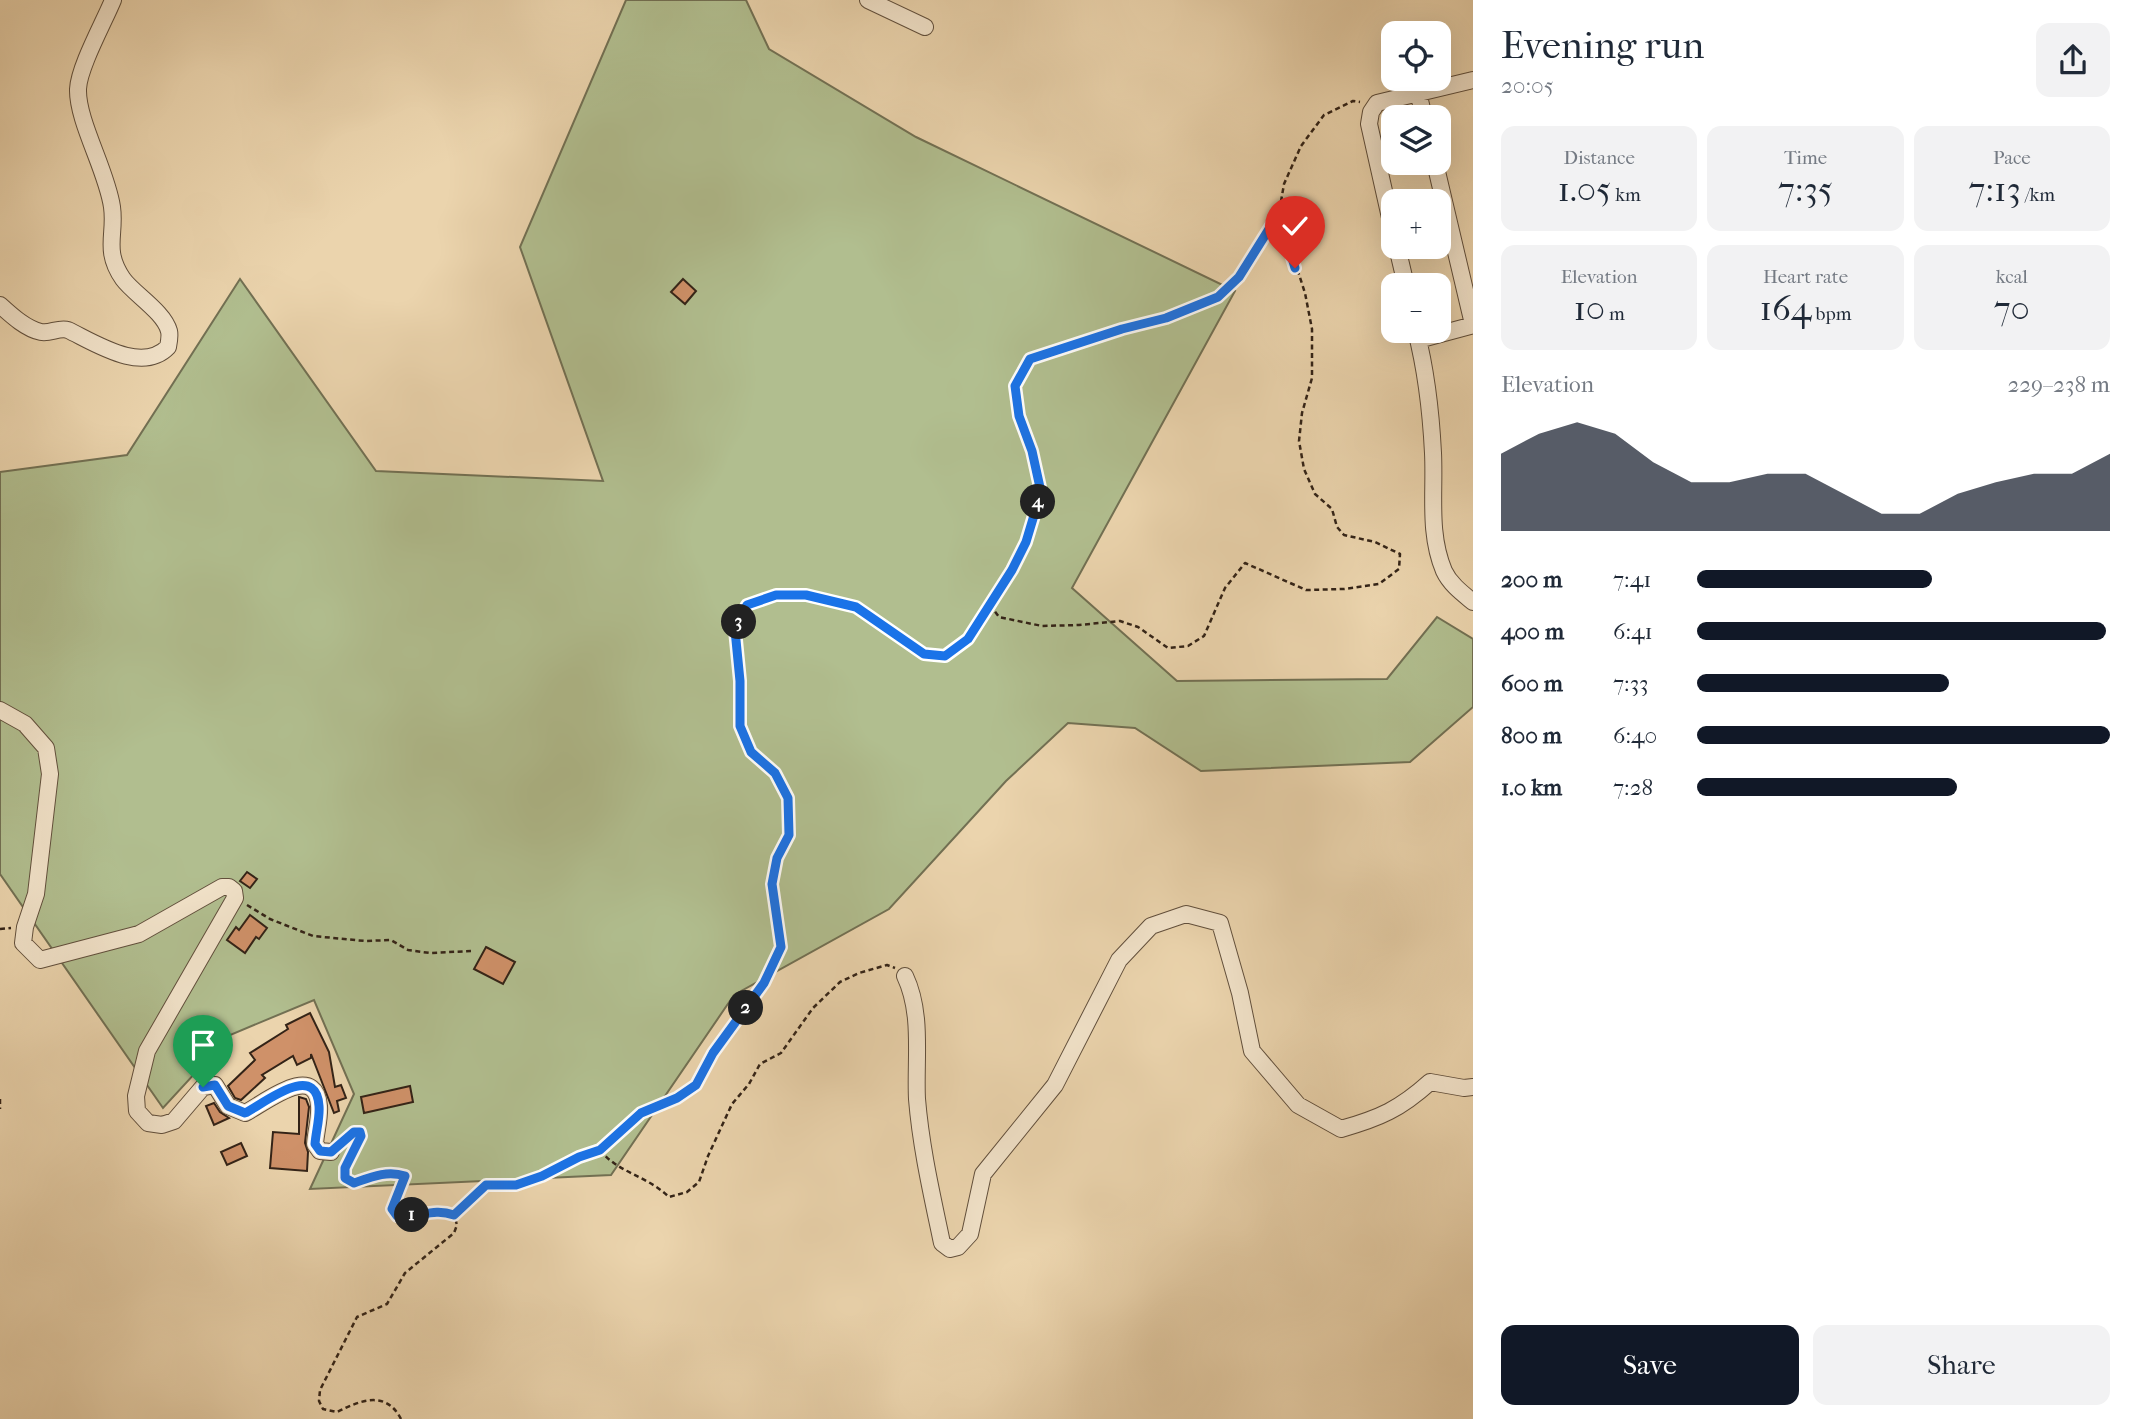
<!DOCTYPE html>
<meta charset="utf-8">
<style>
:root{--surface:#fff;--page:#f2f2f3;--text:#1f2937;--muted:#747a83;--accent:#111827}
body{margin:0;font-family:"IM FELL French Canon",serif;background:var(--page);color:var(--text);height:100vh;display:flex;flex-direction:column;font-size:26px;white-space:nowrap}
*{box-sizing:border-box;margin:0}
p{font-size:23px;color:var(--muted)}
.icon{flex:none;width:38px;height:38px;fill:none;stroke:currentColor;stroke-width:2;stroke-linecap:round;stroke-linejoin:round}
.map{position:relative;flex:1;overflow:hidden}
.details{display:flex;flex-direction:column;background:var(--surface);width:665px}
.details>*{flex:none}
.controls{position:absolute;left:1381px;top:21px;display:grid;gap:14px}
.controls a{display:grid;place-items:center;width:70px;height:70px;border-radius:14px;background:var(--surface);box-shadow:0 7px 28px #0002;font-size:35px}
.pin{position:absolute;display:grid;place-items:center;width:60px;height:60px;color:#fff;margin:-72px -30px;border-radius:50% 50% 50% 0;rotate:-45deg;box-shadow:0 0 7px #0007}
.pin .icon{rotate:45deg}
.km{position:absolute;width:35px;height:35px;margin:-18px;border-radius:50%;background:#222;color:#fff;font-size:19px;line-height:35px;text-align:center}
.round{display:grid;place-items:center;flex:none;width:74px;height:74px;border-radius:14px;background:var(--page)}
.head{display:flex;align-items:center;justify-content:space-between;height:119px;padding:0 28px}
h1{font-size:38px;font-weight:600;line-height:52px}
.stats{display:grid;grid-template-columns:repeat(3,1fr);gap:10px;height:119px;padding:7px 28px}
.stats div{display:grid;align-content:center;border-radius:14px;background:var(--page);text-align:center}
.stats b{font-size:35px;font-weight:600}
.stats small{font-size:19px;font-weight:400}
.stats p{font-size:19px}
.chart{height:196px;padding:14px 28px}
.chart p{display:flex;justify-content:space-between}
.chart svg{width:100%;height:126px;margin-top:7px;fill:var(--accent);opacity:.7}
.cta{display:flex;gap:14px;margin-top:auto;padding:14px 28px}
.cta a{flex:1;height:80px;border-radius:14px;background:var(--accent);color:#fff;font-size:28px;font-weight:600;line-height:80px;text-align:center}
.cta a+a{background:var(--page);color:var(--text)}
ul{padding:0 28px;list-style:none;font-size:23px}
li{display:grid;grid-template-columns:112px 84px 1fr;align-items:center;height:52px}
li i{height:18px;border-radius:9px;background:var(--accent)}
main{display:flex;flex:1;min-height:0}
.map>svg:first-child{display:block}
.green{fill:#b1be8f;stroke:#727053;stroke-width:2}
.building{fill:#cf9169;stroke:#332317;stroke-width:2}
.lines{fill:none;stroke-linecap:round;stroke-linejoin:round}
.minor-casing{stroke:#614f3c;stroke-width:18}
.path{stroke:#332317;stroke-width:2.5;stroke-dasharray:5 3.5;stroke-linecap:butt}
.minor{stroke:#f2e3ca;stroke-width:16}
.route-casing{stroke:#fff;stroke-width:14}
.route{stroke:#1a73e8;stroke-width:9}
</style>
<main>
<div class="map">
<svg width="1473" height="1419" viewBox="0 0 1473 1419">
<rect width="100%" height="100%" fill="#ebd4ad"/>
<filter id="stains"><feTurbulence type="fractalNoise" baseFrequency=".00286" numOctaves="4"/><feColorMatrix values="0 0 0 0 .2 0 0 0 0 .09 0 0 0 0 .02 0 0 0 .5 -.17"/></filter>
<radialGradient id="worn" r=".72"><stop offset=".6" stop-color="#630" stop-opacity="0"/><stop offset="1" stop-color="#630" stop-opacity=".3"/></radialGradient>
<!-- green -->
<path class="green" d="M 626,0 L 746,0 L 769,49 L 916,137 L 1235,291 L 1072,588 L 1177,681 L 1387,679 L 1437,617 L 1473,639 L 1473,707 L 1410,762 L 1201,771 L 1135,728 L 1068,723 L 1006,781 L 889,909 L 734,995 L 611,1175 L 310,1189 L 354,1094 L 314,1000 L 230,1035 L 163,1108 L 0,874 L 0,472 L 127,455 L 240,279 L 376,471 L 603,481 L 520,247 Z"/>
<!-- building -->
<path class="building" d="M 683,279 L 696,291 L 685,304 L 671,292 Z
M 247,872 L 257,879 L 250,888 L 240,881 Z
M 250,915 L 267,928 L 259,939 L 256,937 L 245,953 L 227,940 L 236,927 L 239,930 Z
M 486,947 L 515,962 L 503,984 L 474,969 Z
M 310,1013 L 329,1052 L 335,1087 L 341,1085 L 346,1098 L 337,1101 L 339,1111 L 334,1113 L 311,1054 L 311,1058 L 297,1065 L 293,1056 L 262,1075 L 265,1078 L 241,1100 L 235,1098 L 228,1086 L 255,1060 L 250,1053 L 288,1029 L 286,1025 Z
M 410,1086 L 413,1102 L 364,1113 L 361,1097 Z
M 299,1097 L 306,1099 L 309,1107 L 305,1143 L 308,1152 L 307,1171 L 270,1168 L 273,1132 L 299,1134 Z
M 214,1103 L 220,1112 L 229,1118 L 214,1125 L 206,1106 Z
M 241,1143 L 247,1156 L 227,1165 L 221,1152 Z"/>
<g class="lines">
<!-- minor casing -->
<g class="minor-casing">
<path id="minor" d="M 868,0 L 925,27
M 1418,92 L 1424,117
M 1393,231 L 1369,124 L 1371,112 L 1377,103 L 1473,80
M 1397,247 L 1406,285
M 0,305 C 11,315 26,329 41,332 C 50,334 59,327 68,330 C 95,343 142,374 168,347 C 169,342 170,335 169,331 C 164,312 134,294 123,279 C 103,250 116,235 112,207 C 107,171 77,121 78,89 C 79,67 104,22 113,0
M 1416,331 C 1426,370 1431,413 1433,453 C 1435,493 1428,533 1444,571 C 1450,584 1462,593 1473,602
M 1418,340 L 1470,326 L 1472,320 L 1435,163
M 0,710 L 25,724 L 46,748 L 50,774 L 36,894 L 25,927 L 23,943 L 40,960 L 139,934 L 222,887 L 229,887 L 234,891 L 235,898 L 147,1051 L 136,1096 L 137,1111 L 148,1123 L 162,1125 L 174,1121 L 203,1087 L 215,1085 L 228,1106 L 245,1113 C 262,1105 316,1060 319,1106 C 320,1118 316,1131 315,1144 L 320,1151 L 331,1152
M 905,976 C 923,1014 915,1059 917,1099 C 921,1148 932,1195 942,1243 L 950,1249 L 958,1247 L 970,1234 L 983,1174 L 1055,1085 L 1119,960 L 1151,926 L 1186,914 L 1220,923 L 1240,993 L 1252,1051 L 1298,1105 L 1341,1129 C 1380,1118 1400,1109 1430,1082 L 1464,1088 L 1473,1087"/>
</g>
<!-- path -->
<path class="path" d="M 990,605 L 999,617 L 1042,626 L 1079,625 L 1120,621 L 1138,627 L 1168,648 L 1188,646 L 1204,636 L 1225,588 L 1245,563 L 1306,590 L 1344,589 L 1379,584 L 1399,569 L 1400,554 L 1375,542 L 1344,535 L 1337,527 L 1332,509 L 1315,494 L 1304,469 L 1299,441 L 1302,413 L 1312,378 L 1312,329 L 1305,293 L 1279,213 L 1284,184 L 1301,146 L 1324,115 L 1353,101 L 1360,102
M 247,905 L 270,919 L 313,936 L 365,941 L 391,940 L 408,950 L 430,953 L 471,951
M 0,929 L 11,928
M 0,1099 L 0,1109
M 342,1143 L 354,1132 L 360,1132 L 361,1136 L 345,1168 L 345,1178 L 354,1183 C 371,1177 387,1169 405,1176 L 392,1209 L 397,1216 C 418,1219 432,1207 454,1215 L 486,1185 L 516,1185 L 542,1176 L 579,1156 L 600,1150 L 641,1113 L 677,1098 L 696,1085 L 713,1053 L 764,983 L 781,947 L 772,884 L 777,858 L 789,835 L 788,798 L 775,773 L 751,752 L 740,726 L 740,681 L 735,630 L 747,605 L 776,595 L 806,595 L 856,607 L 924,654 L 945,655 L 968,639 L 1012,570 L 1026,542 L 1041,492 L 1032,451 L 1019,416 L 1015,386 L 1030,359 L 1122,329 L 1166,318 L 1218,297 L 1239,277 L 1279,213
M 600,1150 C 618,1173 646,1175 669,1197 L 687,1192 L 699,1182 L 708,1156 L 732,1104 L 749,1084 L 760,1064 L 781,1053 L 813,1008 L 840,982 L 859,973 L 887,965 L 895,968
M 401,1419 C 386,1390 361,1400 337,1412 L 323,1409 L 319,1401 L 320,1390 L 357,1317 L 387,1304 L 405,1273 L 454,1233 L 457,1225 L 454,1215"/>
<!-- minor -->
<use href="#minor" class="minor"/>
</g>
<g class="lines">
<!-- route casing -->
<g class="route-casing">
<path id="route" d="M 203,1087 L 215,1085 L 228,1106 L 245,1113 C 262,1105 316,1060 319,1106 C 320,1118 316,1131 315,1144 L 320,1151 L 331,1152 L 354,1132 L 360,1132 L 361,1136 L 345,1168 L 345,1178 L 354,1183 C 371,1177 387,1170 405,1176 L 392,1209 L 397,1216 C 418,1219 432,1207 454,1215 L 486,1185 L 516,1185 L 542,1176 L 579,1157 L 600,1150 L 641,1113 L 677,1098 L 696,1085 L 713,1053 L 764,983 L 781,947 L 772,884 L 777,858 L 789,835 L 788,798 L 775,773 L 751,752 L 740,726 L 740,681 L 735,630 L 747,605 L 776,595 L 806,595 L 856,607 L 924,654 L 945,656 L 968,639 L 1012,570 L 1026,542 L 1041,492 L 1032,451 L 1019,416 L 1015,386 L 1030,359 L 1122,329 L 1166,318 L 1218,297 L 1239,277 L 1279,213 L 1295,268"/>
</g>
<!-- route -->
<use href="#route" class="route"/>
</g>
<rect width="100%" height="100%" filter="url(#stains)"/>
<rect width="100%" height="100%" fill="url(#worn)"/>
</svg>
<div class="controls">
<a><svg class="icon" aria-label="locate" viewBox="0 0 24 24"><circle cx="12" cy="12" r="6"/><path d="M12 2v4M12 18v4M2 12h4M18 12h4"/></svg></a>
<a><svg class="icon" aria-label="layers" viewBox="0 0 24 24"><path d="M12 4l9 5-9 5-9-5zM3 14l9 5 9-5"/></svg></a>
<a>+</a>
<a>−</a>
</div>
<div class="pin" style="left:203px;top:1087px;background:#1e9e55"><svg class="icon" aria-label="arrive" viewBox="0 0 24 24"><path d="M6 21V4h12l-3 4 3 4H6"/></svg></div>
<div class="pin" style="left:1295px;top:268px;background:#d93025"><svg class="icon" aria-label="check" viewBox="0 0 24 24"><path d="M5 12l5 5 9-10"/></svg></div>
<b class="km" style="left:412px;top:1215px">1</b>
<b class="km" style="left:746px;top:1008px">2</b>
<b class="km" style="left:739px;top:622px">3</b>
<b class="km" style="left:1038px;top:502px">4</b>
</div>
<section class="details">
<div class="head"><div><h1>Evening run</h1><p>20:05</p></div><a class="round"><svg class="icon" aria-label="share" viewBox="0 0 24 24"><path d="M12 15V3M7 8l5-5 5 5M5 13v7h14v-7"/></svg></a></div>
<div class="stats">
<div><p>Distance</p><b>1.05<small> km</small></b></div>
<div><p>Time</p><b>7:35</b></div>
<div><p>Pace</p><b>7:13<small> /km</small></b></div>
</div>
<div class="stats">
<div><p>Elevation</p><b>10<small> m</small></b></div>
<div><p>Heart rate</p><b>164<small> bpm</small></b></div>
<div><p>kcal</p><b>70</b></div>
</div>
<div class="chart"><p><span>Elevation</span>229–238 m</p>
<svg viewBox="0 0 160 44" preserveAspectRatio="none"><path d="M0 44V17L10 10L20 6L30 10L40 20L50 27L60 27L70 24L80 24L90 31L100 38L110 38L120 31L130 27L140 24L150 24L160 17V44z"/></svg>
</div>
<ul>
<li><b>200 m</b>7:41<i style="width:57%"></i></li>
<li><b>400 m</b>6:41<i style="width:99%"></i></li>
<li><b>600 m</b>7:33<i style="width:61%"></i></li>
<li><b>800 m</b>6:40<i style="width:100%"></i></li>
<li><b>1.0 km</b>7:28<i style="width:63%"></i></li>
</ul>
<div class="cta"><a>Save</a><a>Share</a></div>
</section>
</main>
